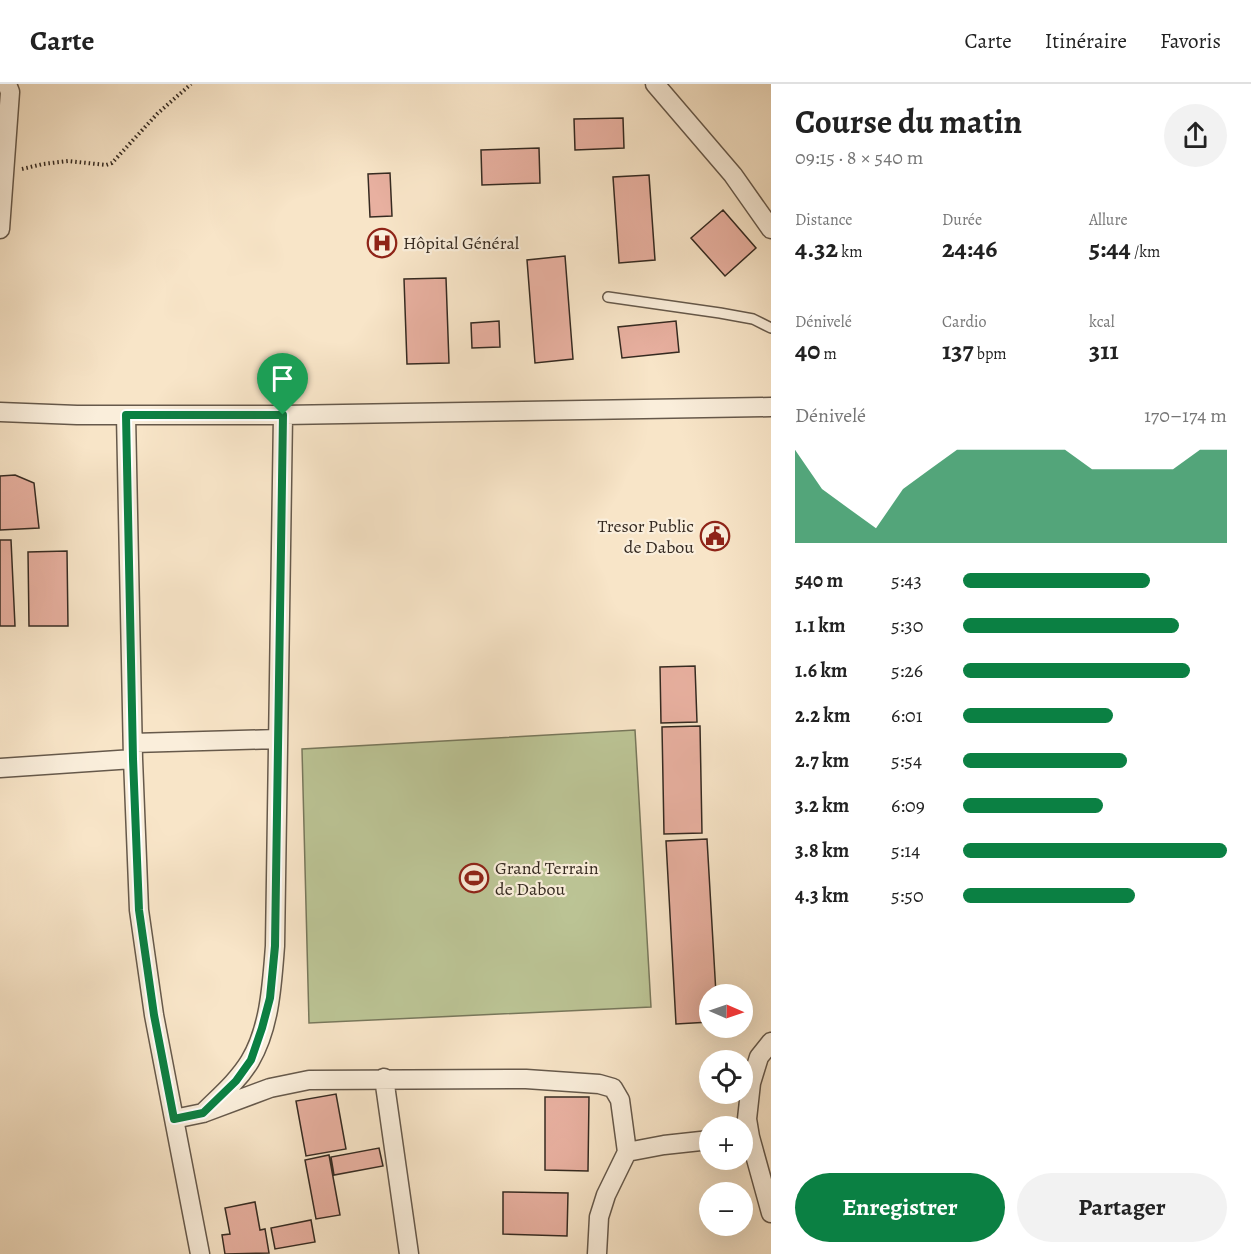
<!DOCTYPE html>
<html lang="fr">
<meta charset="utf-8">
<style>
:root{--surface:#fff;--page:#f2f2f2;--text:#222;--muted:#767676;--line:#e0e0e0;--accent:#0b8043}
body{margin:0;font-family:Alegreya,serif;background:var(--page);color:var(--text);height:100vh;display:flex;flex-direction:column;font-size:22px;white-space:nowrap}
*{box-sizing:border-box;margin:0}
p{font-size:20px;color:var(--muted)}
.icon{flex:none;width:33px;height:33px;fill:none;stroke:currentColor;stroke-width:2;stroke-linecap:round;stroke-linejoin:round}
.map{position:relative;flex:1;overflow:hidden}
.sheet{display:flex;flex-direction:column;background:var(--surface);width:480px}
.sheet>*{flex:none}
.needle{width:39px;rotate:92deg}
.controls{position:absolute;left:699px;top:900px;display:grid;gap:12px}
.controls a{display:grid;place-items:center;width:54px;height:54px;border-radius:50%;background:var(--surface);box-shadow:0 6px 24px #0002;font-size:30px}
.pin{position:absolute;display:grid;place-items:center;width:51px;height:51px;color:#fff;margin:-62px -26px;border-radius:50% 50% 50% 0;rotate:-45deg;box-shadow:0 0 6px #0007}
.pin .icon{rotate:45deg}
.round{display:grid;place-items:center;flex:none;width:63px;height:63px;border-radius:32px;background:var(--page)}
.summary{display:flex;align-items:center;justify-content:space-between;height:102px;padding:0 24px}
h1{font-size:33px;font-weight:700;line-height:45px}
.stats{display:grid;grid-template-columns:repeat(3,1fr);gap:9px;height:102px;padding:6px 24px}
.stats div{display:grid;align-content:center}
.stats b{font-size:26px;font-weight:700}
.stats small{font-size:16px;font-weight:400}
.stats p{font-size:16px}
.chart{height:168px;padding:12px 24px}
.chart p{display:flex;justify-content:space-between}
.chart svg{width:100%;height:108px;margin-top:6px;fill:var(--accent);opacity:.7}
.action{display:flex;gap:12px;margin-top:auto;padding:12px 24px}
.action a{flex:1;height:69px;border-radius:36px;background:var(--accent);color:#fff;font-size:24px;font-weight:700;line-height:69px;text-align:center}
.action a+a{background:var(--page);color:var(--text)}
ul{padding:0 24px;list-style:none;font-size:20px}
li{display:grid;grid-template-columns:96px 72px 1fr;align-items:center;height:45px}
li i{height:15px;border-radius:8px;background:var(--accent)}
header{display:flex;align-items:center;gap:36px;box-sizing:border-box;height:84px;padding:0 30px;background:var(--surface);border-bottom:2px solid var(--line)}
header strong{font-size:28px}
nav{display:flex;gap:33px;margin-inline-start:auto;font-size:21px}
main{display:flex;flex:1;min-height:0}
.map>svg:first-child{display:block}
.green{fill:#bcc596;stroke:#78785c;stroke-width:1.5}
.building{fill:#e8b0a0;stroke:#352a21;stroke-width:1.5}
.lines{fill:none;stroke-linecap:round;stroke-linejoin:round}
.lane-casing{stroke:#66594b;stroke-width:12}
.street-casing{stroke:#66594b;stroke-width:21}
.path{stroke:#352a21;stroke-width:4;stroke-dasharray:1.5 3;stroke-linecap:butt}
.lane{stroke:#faeedb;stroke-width:9}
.street{stroke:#faeedb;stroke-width:18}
.route-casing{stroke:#fff;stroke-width:12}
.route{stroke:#0b8043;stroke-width:8}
.labels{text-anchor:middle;stroke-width:4.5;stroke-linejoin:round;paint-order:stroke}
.poi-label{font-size:18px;fill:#352a21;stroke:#faeedb;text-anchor:start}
</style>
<header>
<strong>Carte</strong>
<nav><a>Carte</a><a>Itinéraire</a><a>Favoris</a></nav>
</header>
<main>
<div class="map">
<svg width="771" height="1170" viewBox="0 0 771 1170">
<rect width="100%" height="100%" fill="#f8e5c8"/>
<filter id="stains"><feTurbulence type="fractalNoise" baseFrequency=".00333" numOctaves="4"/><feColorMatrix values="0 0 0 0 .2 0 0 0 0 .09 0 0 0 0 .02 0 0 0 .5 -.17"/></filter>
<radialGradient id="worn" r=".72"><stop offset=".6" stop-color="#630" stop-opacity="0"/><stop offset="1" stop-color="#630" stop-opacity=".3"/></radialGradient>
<!-- green -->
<path class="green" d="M 635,646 L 651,923 L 309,939 L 302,665 Z"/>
<!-- building -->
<path class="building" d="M 623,34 L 624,64 L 575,66 L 574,35 Z
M 539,64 L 540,99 L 482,101 L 481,66 Z
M 390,89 L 392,132 L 370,133 L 368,90 Z
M 649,91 L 655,176 L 619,179 L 613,93 Z
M 723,126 L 756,164 L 725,192 L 691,154 Z
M 565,172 L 573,275 L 535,279 L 527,176 Z
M 446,194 L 449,279 L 407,280 L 404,195 Z
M 499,237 L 500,263 L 472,264 L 471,239 Z
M 676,237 L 679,268 L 622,274 L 618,243 Z
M 15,391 L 34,399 L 39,444 L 0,446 L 0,392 Z
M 0,456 L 11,456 L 15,542 L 0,542 Z
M 67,467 L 68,542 L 29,542 L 28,468 Z
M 695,582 L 697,638 L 661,639 L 660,583 Z
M 700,642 L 702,749 L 664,750 L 662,643 Z
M 707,755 L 716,910 L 710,910 L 710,938 L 676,940 L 666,757 Z
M 336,1010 L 346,1065 L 306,1072 L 296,1017 Z
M 545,1013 L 589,1013 L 588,1087 L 545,1086 Z
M 379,1064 L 383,1082 L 334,1091 L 331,1073 Z
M 329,1071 L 340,1131 L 316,1135 L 305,1076 Z
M 503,1108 L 568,1109 L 567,1152 L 503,1150 Z
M 255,1118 L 260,1146 L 265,1145 L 269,1169 L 225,1170 L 222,1151 L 230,1150 L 225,1124 Z
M 311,1136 L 315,1158 L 275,1165 L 271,1144 Z"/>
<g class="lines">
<!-- lane casing -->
<g class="lane-casing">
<path id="lane" d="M 608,213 L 720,229 L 753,235 L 771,244"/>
</g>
<!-- street casing -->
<g class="street-casing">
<path id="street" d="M 655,0 L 733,91 L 771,145
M 0,145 L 10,8 L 7,0
M 0,328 L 77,331 L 283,331 L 771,323
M 126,331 L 133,675 L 139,826 L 154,931 L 200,1170
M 133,659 L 277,655
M 0,684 L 133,675
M 771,958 L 759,973 L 751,999 L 747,1035 L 750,1053 L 771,1129
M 384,994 L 409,1170
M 203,1029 C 219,1013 238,997 250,977 C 270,943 272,900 275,862 L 283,331
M 174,1035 L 203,1029 L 270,1004 L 309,996 L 526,995 L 599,1000 L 613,1004 L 620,1016 L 627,1068 L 606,1111 L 599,1133 L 597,1170
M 627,1068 L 664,1061 L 710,1056"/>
</g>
<!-- path -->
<path class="path" d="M 22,85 L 43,80 L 68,77 L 106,81 L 112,79 L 157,30 L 191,0"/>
<!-- lane -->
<use href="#lane" class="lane"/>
<!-- street -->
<use href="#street" class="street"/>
</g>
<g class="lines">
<!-- route casing -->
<g class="route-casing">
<path id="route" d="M 126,331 L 283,331 L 275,862 L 270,914 L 262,944 L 251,976 L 236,997 L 203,1029 L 174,1035 L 154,931 L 139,826 L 133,675 Z"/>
</g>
<!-- route -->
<use href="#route" class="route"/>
</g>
<!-- icons -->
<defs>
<g id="hospital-ring" transform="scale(1.5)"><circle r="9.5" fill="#faeedb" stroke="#8f2418" stroke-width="1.5"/><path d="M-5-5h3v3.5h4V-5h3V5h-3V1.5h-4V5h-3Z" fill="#8f2418"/></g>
<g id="civic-ring" transform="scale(1.5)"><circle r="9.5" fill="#faeedb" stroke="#8f2418" stroke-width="1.5"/><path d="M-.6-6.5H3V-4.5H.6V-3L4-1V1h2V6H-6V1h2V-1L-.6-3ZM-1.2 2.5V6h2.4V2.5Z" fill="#8f2418"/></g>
<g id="stadium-ring" transform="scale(1.5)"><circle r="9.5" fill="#faeedb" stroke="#8f2418" stroke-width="1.5"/><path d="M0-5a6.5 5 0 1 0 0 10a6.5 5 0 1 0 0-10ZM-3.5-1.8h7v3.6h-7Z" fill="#8f2418"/></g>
</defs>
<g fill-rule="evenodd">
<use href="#hospital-ring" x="382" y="159"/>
<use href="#civic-ring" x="715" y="452"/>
<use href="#stadium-ring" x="474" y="794"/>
</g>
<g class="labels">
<!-- poi labels -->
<g class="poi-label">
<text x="403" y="165">Hôpital Général</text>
<text x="694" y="448" text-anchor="end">Tresor Public<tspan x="694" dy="21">de Dabou</tspan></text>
<text x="495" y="790">Grand Terrain<tspan x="495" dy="21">de Dabou</tspan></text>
</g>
</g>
<rect width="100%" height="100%" filter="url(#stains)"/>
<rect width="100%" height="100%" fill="url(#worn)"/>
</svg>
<div class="controls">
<a><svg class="needle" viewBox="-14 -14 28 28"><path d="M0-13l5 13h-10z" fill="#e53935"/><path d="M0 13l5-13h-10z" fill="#767676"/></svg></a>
<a><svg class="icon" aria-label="locate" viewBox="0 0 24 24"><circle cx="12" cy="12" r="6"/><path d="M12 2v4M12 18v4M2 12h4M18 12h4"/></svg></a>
<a>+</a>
<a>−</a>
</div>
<div class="pin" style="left:283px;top:331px;background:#1e9e55"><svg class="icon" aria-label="arrive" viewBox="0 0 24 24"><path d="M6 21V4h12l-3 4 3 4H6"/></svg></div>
</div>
<section class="sheet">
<div class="summary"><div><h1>Course du matin</h1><p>09:15 · 8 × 540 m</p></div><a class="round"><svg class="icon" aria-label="share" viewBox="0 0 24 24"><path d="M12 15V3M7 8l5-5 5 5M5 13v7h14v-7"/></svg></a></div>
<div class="stats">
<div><p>Distance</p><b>4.32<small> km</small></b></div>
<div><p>Durée</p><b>24:46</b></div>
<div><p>Allure</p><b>5:44<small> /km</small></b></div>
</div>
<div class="stats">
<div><p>Dénivelé</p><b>40<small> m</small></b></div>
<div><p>Cardio</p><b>137<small> bpm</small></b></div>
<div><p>kcal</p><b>311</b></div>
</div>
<div class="chart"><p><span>Dénivelé</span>170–174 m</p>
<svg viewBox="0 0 160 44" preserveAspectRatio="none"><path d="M0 44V6L10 22L20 30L30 38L40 22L50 14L60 6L70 6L80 6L90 6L100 6L110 14L120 14L130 14L140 14L150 6L160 6V44z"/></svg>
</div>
<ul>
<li><b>540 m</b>5:43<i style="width:71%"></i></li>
<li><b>1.1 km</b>5:30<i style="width:82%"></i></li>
<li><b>1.6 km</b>5:26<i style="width:86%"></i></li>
<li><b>2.2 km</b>6:01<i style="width:57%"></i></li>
<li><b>2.7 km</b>5:54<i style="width:62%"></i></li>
<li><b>3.2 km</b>6:09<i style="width:53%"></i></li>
<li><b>3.8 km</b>5:14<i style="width:100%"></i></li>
<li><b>4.3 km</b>5:50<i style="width:65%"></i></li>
</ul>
<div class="action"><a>Enregistrer</a><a>Partager</a></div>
</section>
</main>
